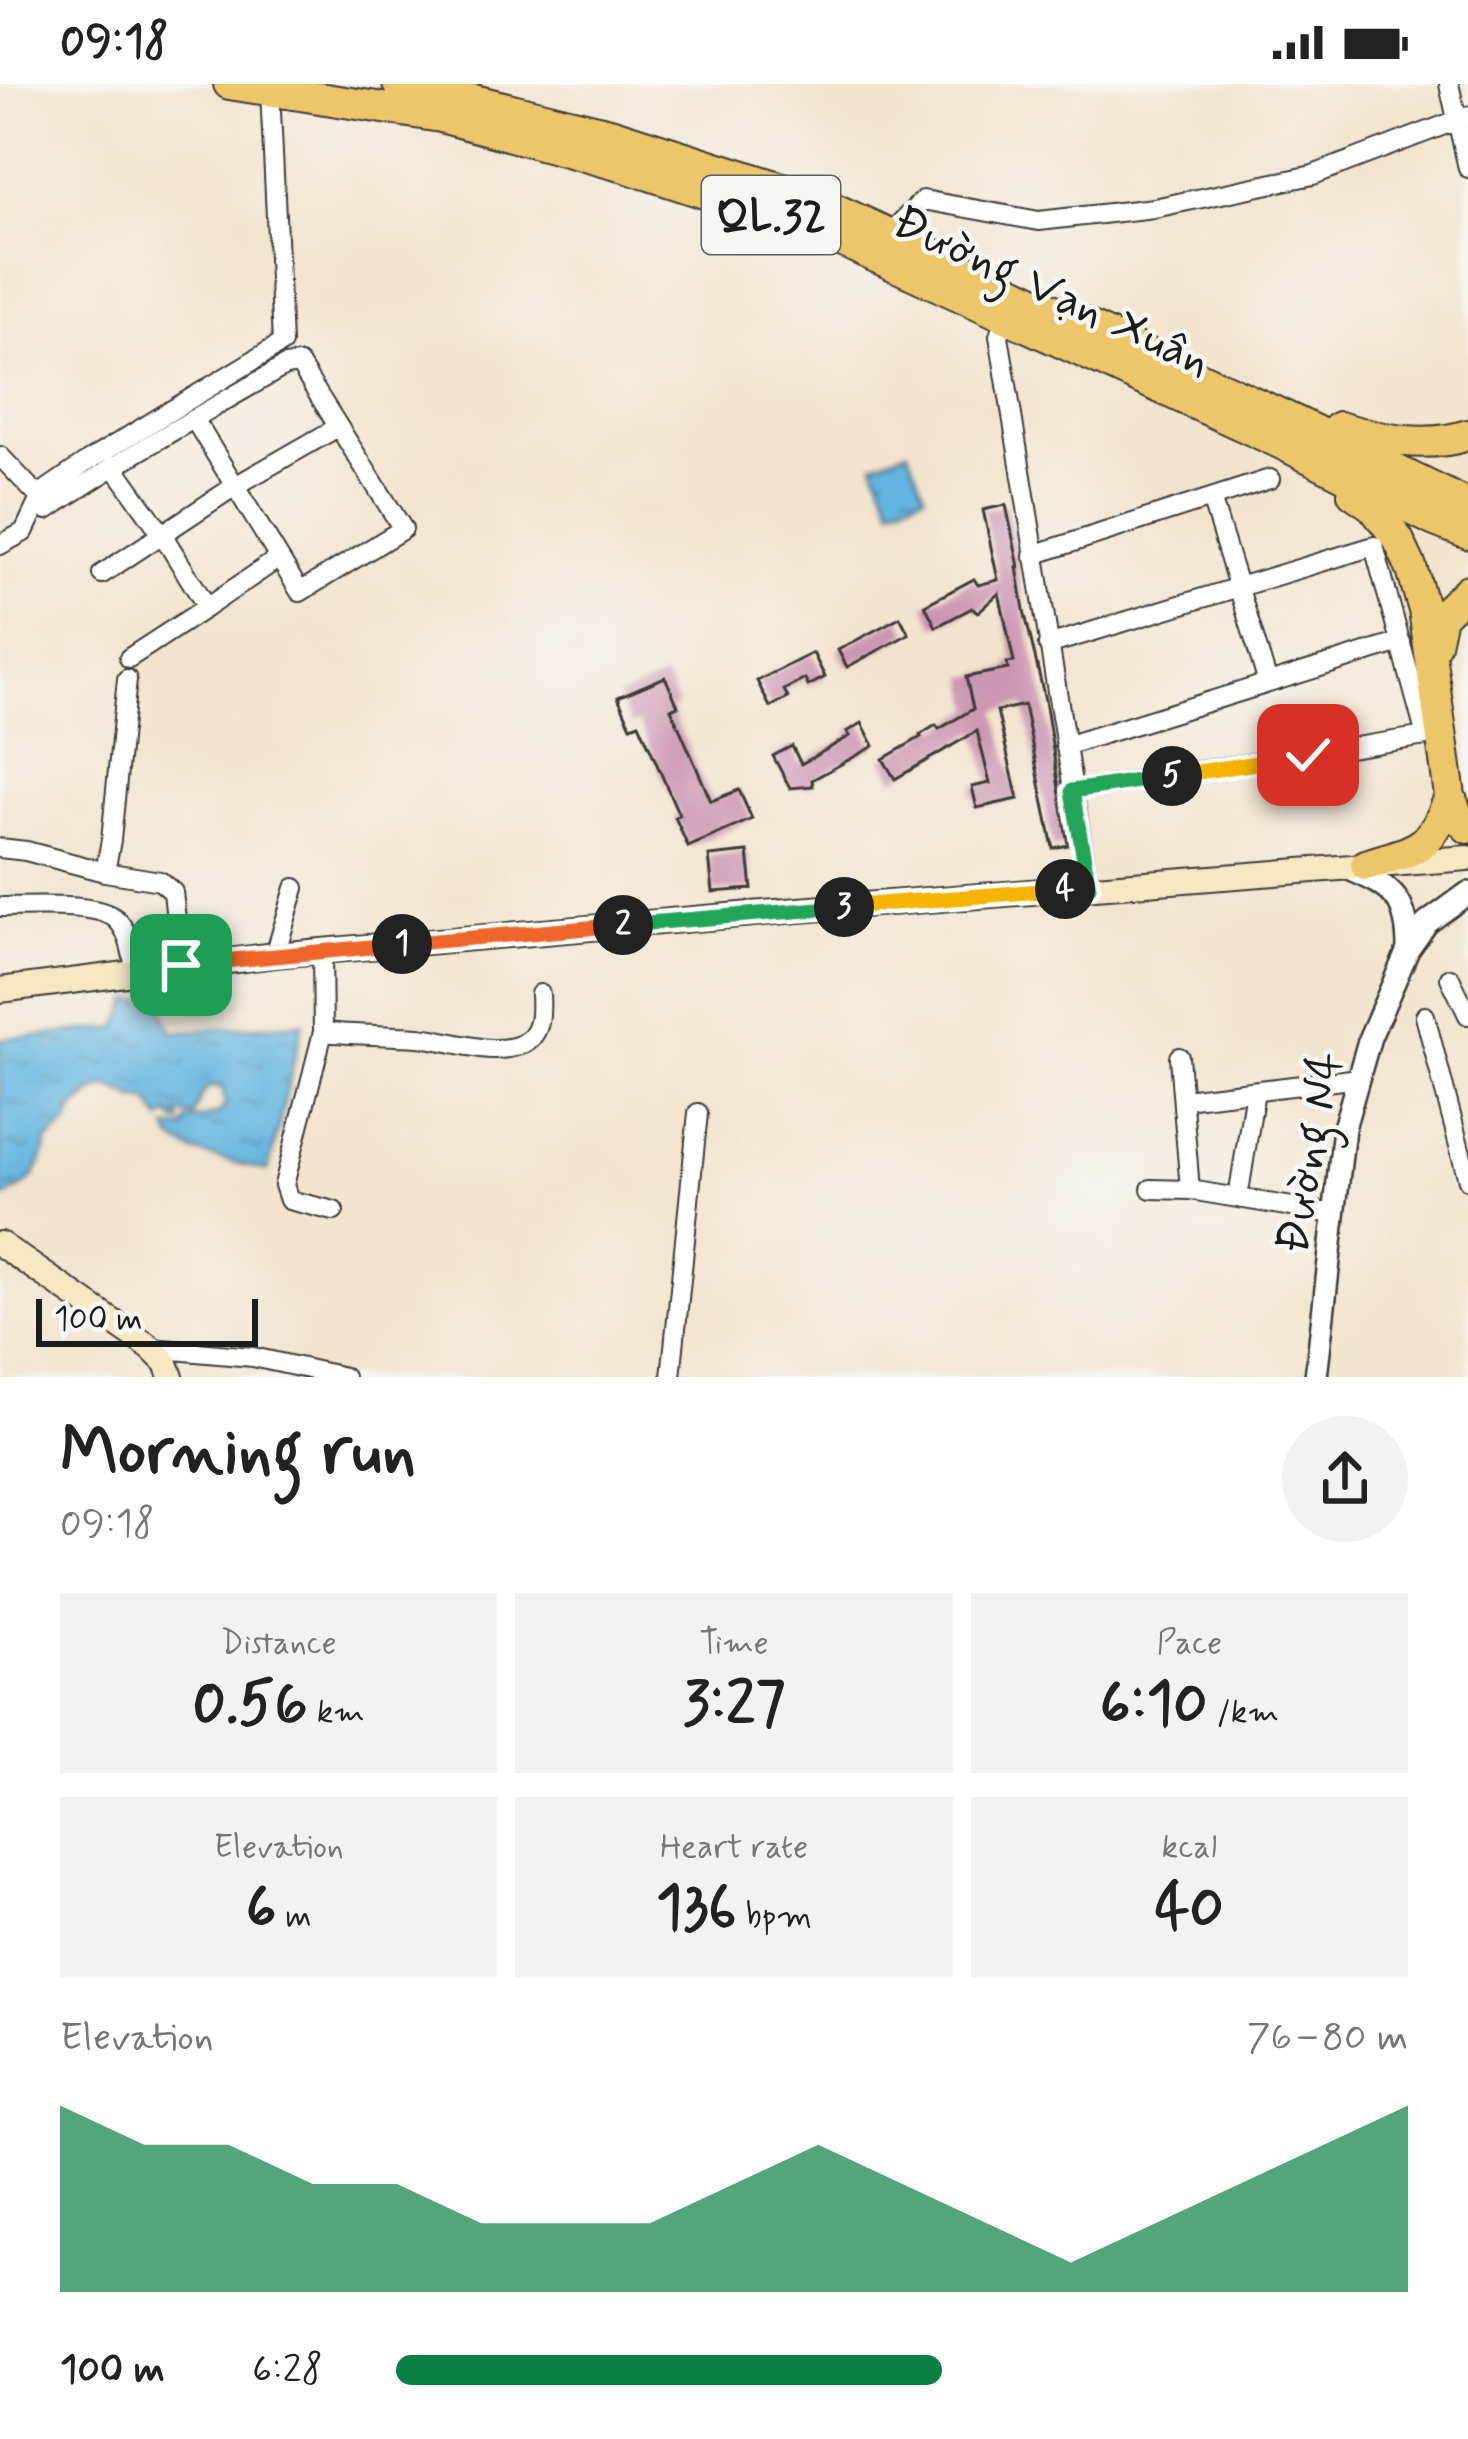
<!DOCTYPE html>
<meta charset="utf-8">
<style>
:root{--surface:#fff;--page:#f2f2f2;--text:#222;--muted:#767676;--accent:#0b8043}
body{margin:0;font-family:Mynerve,sans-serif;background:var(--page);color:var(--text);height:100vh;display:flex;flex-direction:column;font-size:45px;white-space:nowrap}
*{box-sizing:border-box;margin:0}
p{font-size:39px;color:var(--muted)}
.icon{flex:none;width:66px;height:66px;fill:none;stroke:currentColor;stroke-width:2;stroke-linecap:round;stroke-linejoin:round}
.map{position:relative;height:1293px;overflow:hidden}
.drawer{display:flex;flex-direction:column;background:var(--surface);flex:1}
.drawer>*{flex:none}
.scale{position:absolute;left:36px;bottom:30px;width:222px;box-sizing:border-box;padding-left:12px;border:6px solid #1c1c1c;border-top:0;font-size:33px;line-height:42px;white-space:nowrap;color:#1c1c1c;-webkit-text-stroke:9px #f6f6f2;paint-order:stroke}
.pin{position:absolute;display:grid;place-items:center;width:102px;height:102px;color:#fff;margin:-51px;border-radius:24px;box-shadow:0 6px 18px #0006}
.km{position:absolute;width:60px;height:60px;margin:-30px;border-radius:50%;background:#222;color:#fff;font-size:33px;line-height:60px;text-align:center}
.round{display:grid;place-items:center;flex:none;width:126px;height:126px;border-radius:63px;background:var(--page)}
.headline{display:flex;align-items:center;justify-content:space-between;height:204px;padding:0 60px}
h1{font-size:66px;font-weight:800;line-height:90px}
.metrics{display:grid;grid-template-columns:repeat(3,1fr);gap:18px;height:204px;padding:12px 60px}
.metrics div{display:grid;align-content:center;border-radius:0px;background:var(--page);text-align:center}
.metrics b{font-size:60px;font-weight:800}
.metrics small{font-size:33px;font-weight:400}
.metrics p{font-size:33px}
.chart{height:336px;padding:24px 60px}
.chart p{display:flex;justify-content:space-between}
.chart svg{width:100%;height:216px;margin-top:12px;fill:var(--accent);opacity:.7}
ul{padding:0 60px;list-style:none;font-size:39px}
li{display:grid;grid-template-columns:192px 144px 1fr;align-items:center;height:90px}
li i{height:30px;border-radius:15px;background:var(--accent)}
.status{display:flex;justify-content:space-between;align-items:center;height:84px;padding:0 60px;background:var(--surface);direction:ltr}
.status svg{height:33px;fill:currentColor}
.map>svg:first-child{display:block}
.water{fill:url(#water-ripples);stroke:#40687e;stroke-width:3}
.building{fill:#cb96b1}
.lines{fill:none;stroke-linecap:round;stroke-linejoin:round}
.minor-casing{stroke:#3c3a37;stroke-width:22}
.tertiary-casing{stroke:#3c3a37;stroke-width:26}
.secondary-casing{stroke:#3c3a37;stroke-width:28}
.trunk-casing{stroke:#3c3a37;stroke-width:34}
.minor{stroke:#fff;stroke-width:18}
.tertiary{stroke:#fff;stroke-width:21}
.secondary{stroke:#f7e8c3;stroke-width:24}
.trunk{stroke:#ecc669;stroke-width:30}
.split-1-casing{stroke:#fff;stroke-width:24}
.split-2-casing{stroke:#fff;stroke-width:24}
.split-3-casing{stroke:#fff;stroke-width:24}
.split-4-casing{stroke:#fff;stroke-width:24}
.split-5-casing{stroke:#fff;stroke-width:24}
.split-6-casing{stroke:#fff;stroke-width:24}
.split-1{stroke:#f0652b;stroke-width:15}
.split-2{stroke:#f0652b;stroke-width:15}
.split-3{stroke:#22a559;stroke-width:15}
.split-4{stroke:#f5b400;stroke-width:15}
.split-5{stroke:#22a559;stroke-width:15}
.split-6{stroke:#f5b400;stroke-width:15}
.labels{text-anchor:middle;stroke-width:9;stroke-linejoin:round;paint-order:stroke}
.shield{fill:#f6f6f2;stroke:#5d5d5c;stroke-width:3}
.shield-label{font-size:45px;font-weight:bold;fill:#1c1c1c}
.street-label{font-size:48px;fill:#1c1c1c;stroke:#f6f6f2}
</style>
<div class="status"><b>09:18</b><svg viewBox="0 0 49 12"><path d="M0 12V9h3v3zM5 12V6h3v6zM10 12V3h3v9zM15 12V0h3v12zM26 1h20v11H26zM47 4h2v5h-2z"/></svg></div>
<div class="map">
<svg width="1468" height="1293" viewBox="0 0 1468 1293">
<defs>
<pattern id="water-ripples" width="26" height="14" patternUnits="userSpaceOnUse" patternTransform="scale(3)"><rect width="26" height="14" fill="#64b5df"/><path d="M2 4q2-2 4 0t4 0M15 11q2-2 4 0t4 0" fill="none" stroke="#5292b4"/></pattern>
</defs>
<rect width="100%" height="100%" fill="#f6f6f2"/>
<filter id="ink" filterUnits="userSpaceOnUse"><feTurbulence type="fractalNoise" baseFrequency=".00833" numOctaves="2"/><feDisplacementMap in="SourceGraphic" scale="24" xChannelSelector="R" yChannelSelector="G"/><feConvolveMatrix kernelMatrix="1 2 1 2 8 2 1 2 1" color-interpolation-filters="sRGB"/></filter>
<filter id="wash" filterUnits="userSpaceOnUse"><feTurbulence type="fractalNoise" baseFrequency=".004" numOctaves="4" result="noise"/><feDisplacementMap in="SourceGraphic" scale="48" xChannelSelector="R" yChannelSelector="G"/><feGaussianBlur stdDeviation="2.7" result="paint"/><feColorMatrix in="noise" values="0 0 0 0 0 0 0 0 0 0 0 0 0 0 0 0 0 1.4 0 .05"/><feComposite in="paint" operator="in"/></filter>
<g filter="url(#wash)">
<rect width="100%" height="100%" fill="#f3e4ce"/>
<!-- water -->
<path class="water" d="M 908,366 L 925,410 L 892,423 L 874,379 Z
M 130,916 L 161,917 L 172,948 L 303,939 L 268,1087 L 194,1068 L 172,1055 L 168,1044 L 184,1045 L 188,1036 C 199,1037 206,1031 217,1031 L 225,1022 L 223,1004 L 211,1002 L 202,1010 L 194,1032 L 178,1030 L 181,1038 L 177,1038 L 169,1030 L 161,1036 L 150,1018 L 136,1015 L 107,1002 L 93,1008 L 74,1024 L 67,1041 L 47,1057 C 40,1091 31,1101 0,1116 L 0,955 L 118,944 Z"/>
<g id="blocks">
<!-- building -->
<path class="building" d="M 1006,421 L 1019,483 L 1017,483 L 1024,526 L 1045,616 L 1068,761 L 1053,764 L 1024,621 L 997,627 L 1018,715 L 977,724 L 972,703 L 990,699 L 977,647 L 895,695 L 883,675 L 921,653 L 920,651 L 936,641 L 939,645 L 973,625 L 966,593 L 1008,585 L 1007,579 L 1014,578 L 999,509 L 978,528 L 972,524 L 936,543 L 925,521 L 974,495 L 978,501 L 998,496 L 983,426 Z
M 900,533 L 909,550 L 847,583 L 838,566 Z
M 813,569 L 825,593 L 808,602 L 805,595 L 784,606 L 788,614 L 770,623 L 757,597 Z
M 665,593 L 678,622 L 671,625 L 711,717 L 739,706 L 752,735 L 688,763 L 675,733 L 679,731 L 639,639 L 631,642 L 618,613 Z
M 862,639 L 874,662 L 812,696 L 813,702 L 790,704 L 773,672 L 792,662 L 801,680 L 850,652 L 847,648 Z
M 748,768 L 752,805 L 713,808 L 709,772 Z"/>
</g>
</g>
<g filter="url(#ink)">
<use href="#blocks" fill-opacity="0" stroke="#3c3a37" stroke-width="3"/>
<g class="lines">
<!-- minor casing -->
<g class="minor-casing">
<path id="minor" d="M 1449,0 L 1468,84
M 890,149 L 923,116 L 1039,137 L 1154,124 L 1313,91 L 1468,32
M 1005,233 L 999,252 L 1089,803
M 0,372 L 40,414
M 113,381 L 162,450 L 207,523 L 279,474
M 1211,414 L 1268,599
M 47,426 C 124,374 205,328 285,282 L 299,280 L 403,445 L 300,508 L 194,335
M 0,461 L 24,448 L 43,408 L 88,377 L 282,259 L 270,6
M 1033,471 L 1270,395
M 102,490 L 235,402 L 338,343
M 1048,561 L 1374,462 L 1426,652 L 1072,707
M 129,574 L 207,523
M 1065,662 L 1401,558
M 0,764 L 26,767 L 105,788 L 160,797 L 173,808 L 181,881
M 105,788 L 111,756 L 127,595
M 0,823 C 27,823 97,818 116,835 C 130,848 132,870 136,889
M 322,867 L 323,948 L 284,1101 L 289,1116 L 334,1127
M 275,871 L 295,804
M 1450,894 L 1468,931
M 1425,932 L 1468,1096
M 323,948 C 354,951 386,951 418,953 C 449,955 491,974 522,960 C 542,951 541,929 540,910
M 1179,973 L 1190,1106
M 1184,1015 L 1359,994
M 1151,1105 L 1190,1106 L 1334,1130
M 1238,1114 L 1255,1007
M 151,1264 L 253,1273 L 344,1293
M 671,1293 L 698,1029"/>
</g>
<!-- tertiary casing -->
<g class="tertiary-casing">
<path id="tertiary" d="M 1349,785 C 1394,804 1408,815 1408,866
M 1316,1293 L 1344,1044 L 1370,953 L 1408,866 L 1427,839 L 1468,809"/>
</g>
<!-- secondary casing -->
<g class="secondary-casing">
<path id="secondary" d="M 0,906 L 275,871 L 799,826 L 1468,774
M 0,1160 L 151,1264 L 166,1279 L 171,1293"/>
</g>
<!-- trunk casing -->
<g class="trunk-casing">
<path id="trunk" d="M 229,0 L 441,33 L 625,83 L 815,145 L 1280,359 L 1435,437 L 1468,450
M 398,0 L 429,5 L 610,49 L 807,112 L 1297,338 L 1468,421
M 1339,343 C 1381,355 1425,365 1468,351
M 1353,409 L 1372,422 L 1398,455 L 1411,483 L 1424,526 L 1450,712 L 1459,735 L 1468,744
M 1435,560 L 1441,532 L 1468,506
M 1366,781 C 1418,764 1430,767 1450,712"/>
</g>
<!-- minor -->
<use href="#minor" class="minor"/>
<!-- tertiary -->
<use href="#tertiary" class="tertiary"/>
<!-- secondary -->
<use href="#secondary" class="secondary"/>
<!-- trunk -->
<use href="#trunk" class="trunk"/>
</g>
</g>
<g class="lines" filter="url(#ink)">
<!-- split-1 casing -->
<g class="split-1-casing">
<path id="split-1" d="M 181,881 L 402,860"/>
</g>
<!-- split-2 casing -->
<g class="split-2-casing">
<path id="split-2" d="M 402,860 L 623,841"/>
</g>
<!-- split-3 casing -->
<g class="split-3-casing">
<path id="split-3" d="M 623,841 L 844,823"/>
</g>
<!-- split-4 casing -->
<g class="split-4-casing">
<path id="split-4" d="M 844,823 L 1065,805"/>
</g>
<!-- split-5 casing -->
<g class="split-5-casing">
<path id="split-5" d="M 1065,805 L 1089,803 L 1072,707 L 1172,692"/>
</g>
<!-- split-6 casing -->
<g class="split-6-casing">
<path id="split-6" d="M 1172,692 L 1308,671"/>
</g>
<!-- split-1 -->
<use href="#split-1" class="split-1"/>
<!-- split-2 -->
<use href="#split-2" class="split-2"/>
<!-- split-3 -->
<use href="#split-3" class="split-3"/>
<!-- split-4 -->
<use href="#split-4" class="split-4"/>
<!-- split-5 -->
<use href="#split-5" class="split-5"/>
<!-- split-6 -->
<use href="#split-6" class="split-6"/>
</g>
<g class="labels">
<!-- shield labels -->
<rect class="shield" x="702" y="92" width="138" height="78" rx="9"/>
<g class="shield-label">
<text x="771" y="147">QL.32</text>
</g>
<!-- street labels -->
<g class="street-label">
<text transform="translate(1053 205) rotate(25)" y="17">Đường Vạn Xuân</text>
<text transform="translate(1307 1068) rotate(-80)" y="17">Đường N4</text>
</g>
</g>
</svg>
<div class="scale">100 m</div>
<div class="pin" style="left:181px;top:881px;background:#1e9e55"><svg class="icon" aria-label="arrive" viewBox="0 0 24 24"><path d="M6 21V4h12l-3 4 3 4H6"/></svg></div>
<div class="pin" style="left:1308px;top:671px;background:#d93025"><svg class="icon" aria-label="check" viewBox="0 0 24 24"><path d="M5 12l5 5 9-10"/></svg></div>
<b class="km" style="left:402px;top:860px">1</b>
<b class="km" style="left:623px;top:841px">2</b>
<b class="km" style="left:844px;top:823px">3</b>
<b class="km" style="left:1065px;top:805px">4</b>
<b class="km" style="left:1172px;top:692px">5</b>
</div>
<section class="drawer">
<div class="headline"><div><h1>Morning run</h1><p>09:18</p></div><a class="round"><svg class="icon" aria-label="share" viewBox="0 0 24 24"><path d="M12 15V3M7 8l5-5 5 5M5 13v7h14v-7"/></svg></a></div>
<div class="metrics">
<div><p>Distance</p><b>0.56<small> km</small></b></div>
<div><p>Time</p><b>3:27</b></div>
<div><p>Pace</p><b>6:10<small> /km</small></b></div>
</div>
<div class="metrics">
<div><p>Elevation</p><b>6<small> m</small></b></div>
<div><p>Heart rate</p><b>136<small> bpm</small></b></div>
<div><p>kcal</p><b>40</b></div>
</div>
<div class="chart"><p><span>Elevation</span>76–80 m</p>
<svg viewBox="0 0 160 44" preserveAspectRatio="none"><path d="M0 44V6L10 14L20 14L30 22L40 22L50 30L60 30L70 30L80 22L90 14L100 22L110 30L120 38L130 30L140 22L150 14L160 6V44z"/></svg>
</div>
<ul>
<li><b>100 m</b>6:28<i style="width:54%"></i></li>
</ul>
</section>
